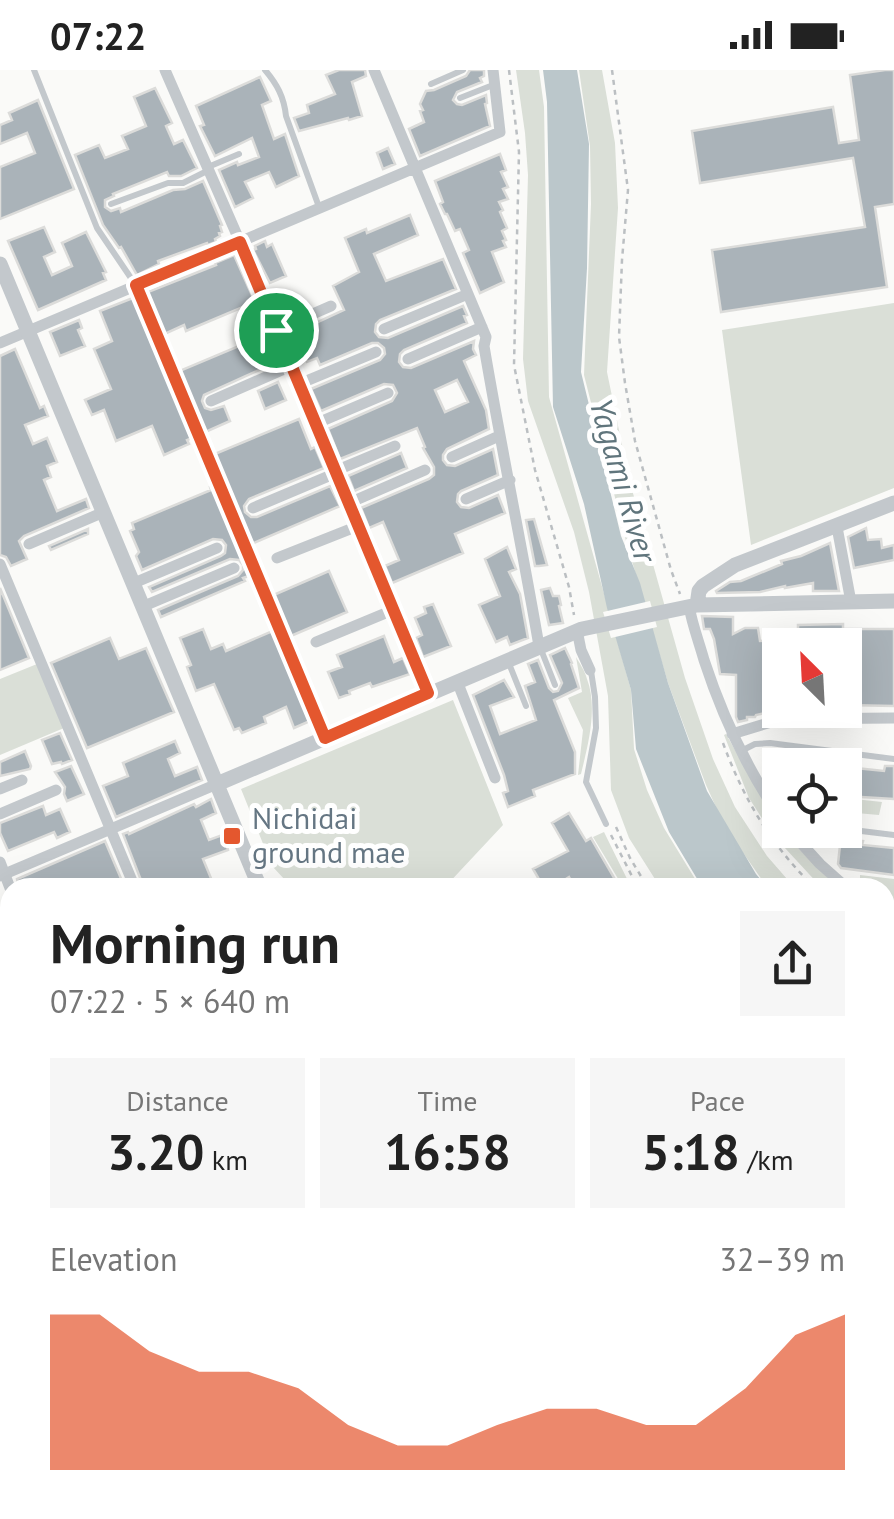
<!DOCTYPE html>
<meta charset="utf-8">
<style>
:root{--surface:#fff;--page:#f6f6f6;--text:#222;--muted:#767676;--accent:#e4572e}
body{margin:0;font-family:"PT Sans",sans-serif;background:var(--page);color:var(--text);height:100vh;display:flex;flex-direction:column;font-size:38px;white-space:nowrap}
*{box-sizing:border-box;margin:0}
p{font-size:32px;color:var(--muted)}
.icon{flex:none;width:55px;height:55px;fill:none;stroke:currentColor;stroke-width:2;stroke-linecap:round;stroke-linejoin:round}
.map{position:relative;flex:1;overflow:hidden}
.panel{position:absolute;left:0px;top:808px;width:895px;height:642px;display:flex;flex-direction:column;background:var(--surface);border-radius:30px 30px 0 0;box-shadow:0 10px 40px #0002}
.panel>*{flex:none}
.needle{width:65px;rotate:336deg}
.controls{position:absolute;left:762px;top:558px;display:grid;gap:20px}
.controls a{display:grid;place-items:center;width:100px;height:100px;border-radius:0px;background:var(--surface);box-shadow:0 10px 40px #0002;font-size:50px}
.pin{position:absolute;display:grid;place-items:center;width:85px;height:85px;color:#fff;margin:-42px;border:5px solid #fff;border-radius:50%;box-shadow:0 2px 10px #0007}
.round{display:grid;place-items:center;flex:none;width:105px;height:105px;border-radius:0px;background:var(--page)}
.headline{display:flex;align-items:center;justify-content:space-between;height:170px;padding:0 50px}
h1{font-size:55px;font-weight:700;line-height:75px}
.stats{display:grid;grid-template-columns:repeat(3,1fr);gap:15px;height:170px;padding:10px 50px}
.stats div{display:grid;align-content:center;border-radius:0px;background:var(--page);text-align:center}
.stats b{font-size:50px;font-weight:700}
.stats small{font-size:28px;font-weight:400}
.stats p{font-size:28px}
.chart{height:280px;padding:20px 50px}
.chart p{display:flex;justify-content:space-between}
.chart svg{width:100%;height:180px;margin-top:10px;fill:var(--accent);opacity:.7}
.status{display:flex;justify-content:space-between;align-items:center;height:70px;padding:0 50px;background:var(--surface);direction:ltr}
.status svg{height:28px;fill:currentColor}
.map>svg:first-child{display:block}
.green{fill:#dadfd7}
.water{fill:#bbc7cb}
.pier{fill:#fafaf8}
.building{fill:#aab3b9;stroke:#dcdcda;stroke-width:2.5;fill-rule:evenodd}
.lines{fill:none;stroke-linecap:round;stroke-linejoin:round}
.path{stroke:#bbbfc2;stroke-width:2.5;stroke-dasharray:5 5;stroke-linecap:butt}
.service{stroke:#c3c8cc;stroke-width:6}
.minor{stroke:#c3c8cc;stroke-width:11}
.tertiary{stroke:#c3c8cc;stroke-width:15}
.route-casing{stroke:#fff;stroke-width:20}
.route{stroke:#e4572e;stroke-width:12}
.poi-dot{fill:#e4572e;stroke:#fff;stroke-width:4}
.labels{text-anchor:middle;stroke-width:10;stroke-linejoin:round;paint-order:stroke}
.poi-label{font-size:30px;fill:#657683;stroke:#fff;text-anchor:start}
.water-label{font-size:32px;font-style:italic;fill:#60757c;stroke:#fff}
</style>
<div class="status"><b>07:22</b><svg viewBox="0 0 49 12"><path d="M0 12V9h3v3zM5 12V6h3v6zM10 12V3h3v9zM15 12V0h3v12zM26 1h20v11H26zM47 4h2v5h-2z"/></svg></div>
<div class="map">
<svg width="894" height="1449" viewBox="0 0 894 1449">
<rect width="100%" height="100%" fill="#fafaf8"/>
<!-- green -->
<path class="green" d="M 516,0 L 539,0 L 544,37 L 549,327 L 631,620 L 634,679 L 647,720 L 664,758 L 700,817 L 660,817 L 629,768 L 611,720 L 608,626 L 589,522 L 574,462 L 528,331 L 523,289 L 528,105 L 525,63 Z
M 579,0 L 602,0 L 615,73 L 618,138 L 607,302 L 629,409 L 685,608 L 713,689 L 735,737 L 767,786 L 794,817 L 767,817 L 725,757 L 706,715 L 668,613 L 626,471 L 584,305 L 591,134 L 590,76 Z
M 894,233 L 894,418 L 751,475 L 722,260 Z
M 576,587 C 580,594 585,601 587,609 C 598,638 588,675 581,704 L 578,705 L 583,660 L 568,628 L 582,622 Z
M 37,594 L 64,658 L 0,685 L 0,609 Z
M 453,630 L 503,755 L 445,817 L 289,817 L 286,811 L 272,796 L 241,719 Z
M 726,664 L 780,760 L 837,817 L 821,817 L 772,764 L 749,728 L 724,665 Z
M 845,728 L 882,732 L 879,745 L 845,742 Z
M 604,762 L 631,817 L 623,817 L 593,767 Z
M 860,805 L 894,809 L 894,838 L 885,833 L 885,818 L 860,817 Z
M 885,880 L 894,886 L 894,934 L 885,927 Z
M 770,1440 L 845,1440 L 836,1449 L 761,1449 Z"/>
<!-- water -->
<path class="water" d="M 543,0 L 577,0 L 589,74 L 587,198 L 581,302 L 621,466 L 640,513 L 668,613 L 707,721 L 756,804 L 767,817 L 702,817 L 669,762 L 636,679 L 631,620 L 607,538 L 584,434 L 553,337 L 547,32 Z
M 885,927 L 894,934 L 894,1046 L 885,1035 Z
M 894,1070 L 894,1313 L 885,1320 L 885,1076 Z
M 531,1440 L 755,1440 L 746,1449 L 525,1449 Z"/>
<!-- pier -->
<path class="pier" d="M 650,531 L 657,557 L 611,568 L 603,542 Z"/>
<!-- building -->
<path class="building" d="M 339,0 L 365,0 L 366,6 L 352,12 L 362,46 L 349,50 L 348,48 L 299,61 L 294,48 L 309,43 L 307,35 L 335,24 L 326,5 Z
M 470,0 L 484,0 L 484,6 L 480,8 L 482,12 L 457,22 L 453,30 L 457,34 L 462,35 L 486,25 L 487,33 L 485,34 L 490,56 L 420,86 L 409,59 L 424,52 L 420,41 L 423,40 L 420,34 L 426,21 L 434,20 L 466,6 Z
M 885,0 L 894,0 L 894,134 L 875,137 L 887,217 L 721,242 L 712,180 L 865,157 L 853,88 L 700,113 L 692,61 L 833,37 L 839,73 L 859,70 L 850,5 Z
M 260,7 L 271,31 L 262,35 L 274,69 L 285,64 L 299,106 L 276,117 L 269,102 L 245,112 L 253,128 L 235,137 L 219,100 L 237,92 L 238,95 L 259,87 L 252,68 L 215,86 L 200,56 L 204,55 L 196,36 Z
M 155,18 L 172,53 L 166,56 L 174,74 L 183,70 L 197,98 L 181,106 L 169,106 L 167,102 L 113,124 L 114,126 L 105,130 L 105,137 L 111,141 L 120,138 L 121,142 L 173,120 L 185,119 L 203,111 L 222,155 L 220,156 L 222,162 L 219,163 L 220,166 L 215,169 L 216,172 L 208,175 L 207,173 L 158,191 L 159,194 L 137,205 L 121,177 L 119,178 L 103,155 L 75,85 L 99,75 L 105,88 L 128,79 L 122,66 L 146,56 L 134,27 Z
M 38,30 L 74,119 L 0,149 L 0,97 L 35,83 L 27,63 L 0,74 L 0,55 L 12,50 L 9,43 Z
M 388,78 L 395,94 L 383,99 L 377,83 Z
M 500,84 L 506,100 L 501,102 L 508,117 L 503,119 L 508,129 L 499,132 L 503,140 L 500,142 L 507,158 L 502,161 L 506,170 L 503,171 L 506,177 L 492,182 L 504,212 L 480,223 L 463,183 L 469,180 L 460,159 L 455,161 L 447,144 L 445,144 L 440,134 L 443,132 L 435,111 Z
M 410,145 L 418,165 L 374,184 L 386,211 L 443,189 L 456,219 L 380,250 L 376,254 L 375,262 L 379,267 L 388,268 L 463,236 L 467,245 L 464,246 L 467,253 L 404,280 L 400,284 L 399,292 L 403,297 L 411,298 L 474,271 L 473,279 L 476,285 L 464,291 L 486,340 L 489,359 L 447,379 L 443,385 L 443,390 L 447,395 L 455,396 L 493,379 L 498,405 L 461,421 L 458,424 L 457,432 L 461,437 L 469,438 L 498,425 L 505,443 L 455,464 L 463,483 L 392,513 L 385,496 L 399,490 L 383,452 L 369,458 L 361,438 L 429,409 L 434,405 L 434,397 L 423,378 L 425,377 L 417,358 L 340,389 L 328,359 L 392,331 L 397,323 L 393,315 L 384,314 L 321,341 L 311,319 L 380,290 L 385,284 L 384,278 L 378,273 L 372,273 L 320,295 L 317,288 L 307,292 L 301,277 L 295,279 L 290,269 L 295,267 L 294,263 L 344,240 L 333,216 L 359,202 L 345,168 L 366,159 L 367,163 ZM 457,310 L 468,332 L 445,342 L 435,320 Z
M 44,157 L 55,182 L 44,187 L 52,205 L 72,196 L 62,173 L 86,162 L 106,202 L 103,203 L 106,210 L 38,240 L 8,171 Z
M 265,171 L 267,177 L 272,174 L 286,206 L 270,213 L 253,180 L 256,179 L 255,176 Z
M 234,185 L 255,232 L 186,261 L 184,255 L 151,270 L 168,306 L 263,266 L 269,281 L 274,279 L 279,291 L 204,325 L 202,331 L 205,338 L 211,340 L 224,336 L 230,351 L 187,370 L 189,374 L 164,385 L 152,356 L 116,371 L 104,340 L 92,345 L 85,330 L 111,319 L 94,279 L 112,271 L 100,241 L 216,195 L 215,193 Z
M 79,250 L 82,258 L 78,260 L 85,276 L 60,286 L 50,262 Z
M 15,279 L 40,338 L 44,336 L 48,346 L 25,355 L 33,374 L 47,368 L 57,392 L 47,396 L 51,407 L 44,410 L 57,441 L 86,429 L 89,438 L 24,466 L 19,471 L 27,489 L 11,496 L 6,487 L 0,485 L 0,286 Z
M 278,312 L 286,330 L 265,339 L 258,321 Z
M 299,349 L 311,379 L 315,377 L 324,398 L 249,429 L 244,436 L 245,442 L 251,447 L 257,447 L 330,416 L 340,436 L 240,479 L 252,505 L 243,508 L 245,511 L 161,547 L 158,540 L 238,506 L 243,500 L 243,495 L 239,490 L 230,489 L 152,522 L 149,517 L 221,486 L 225,483 L 226,475 L 222,470 L 213,469 L 142,500 L 136,486 L 139,482 L 130,461 L 134,459 L 132,453 L 211,420 L 210,417 L 221,412 L 210,386 Z
M 401,383 L 407,398 L 354,421 L 348,406 Z
M 534,449 L 547,495 L 539,496 L 535,496 L 526,450 Z
M 866,458 L 868,470 L 881,469 L 882,478 L 894,475 L 894,490 L 854,498 L 848,467 Z
M 88,459 L 88,464 L 51,480 L 49,476 Z
M 830,473 L 839,521 L 813,521 L 813,513 L 785,518 L 785,516 L 760,522 L 717,523 L 716,521 L 730,512 L 741,511 L 782,494 L 781,491 L 801,486 Z
M 507,477 L 516,499 L 509,502 L 520,524 L 528,568 L 510,575 L 507,567 L 496,572 L 479,535 L 500,526 L 485,489 Z
M 329,501 L 347,542 L 279,571 L 308,639 L 306,639 L 310,651 L 294,658 L 286,637 L 264,647 L 266,653 L 242,663 L 239,658 L 234,660 L 214,614 L 196,621 L 187,597 L 191,595 L 180,568 L 203,559 L 211,579 L 223,574 L 226,581 L 282,557 L 269,527 Z
M 0,518 L 29,588 L 0,600 Z
M 550,518 L 553,526 L 559,526 L 561,535 L 559,536 L 563,553 L 549,555 L 541,520 Z
M 433,534 L 451,576 L 423,587 L 416,568 L 422,565 L 415,548 L 426,543 L 424,537 Z
M 702,546 L 733,547 L 733,564 L 745,558 L 758,558 L 760,571 L 780,570 L 780,640 L 756,645 L 755,647 L 747,647 L 747,650 L 738,652 L 736,647 L 736,605 L 720,604 L 714,569 L 710,559 L 704,559 Z
M 843,554 L 843,559 L 894,559 L 894,636 L 845,635 L 845,575 L 798,575 L 798,555 Z
M 384,566 L 394,592 L 403,588 L 410,604 L 372,617 L 370,613 L 349,621 L 350,624 L 339,628 L 328,602 L 342,597 L 337,585 Z
M 110,568 L 119,589 L 146,578 L 174,642 L 87,678 L 51,593 Z
M 565,578 L 572,593 L 571,594 L 579,618 L 554,630 L 575,682 L 575,704 L 533,720 L 535,726 L 508,737 L 503,723 L 508,721 L 504,705 L 473,625 L 504,610 L 514,627 L 490,636 L 500,664 L 536,650 L 525,616 L 535,612 L 528,594 L 538,590 L 549,618 L 553,622 L 558,621 L 562,613 L 550,585 Z
M 60,663 L 72,690 L 62,694 L 61,692 L 52,694 L 42,670 Z
M 175,671 L 180,683 L 168,689 L 175,706 L 197,697 L 202,710 L 116,747 L 103,716 L 128,706 L 123,693 Z
M 25,681 L 31,696 L 30,699 L 0,706 L 0,692 Z
M 71,696 L 84,724 L 67,731 L 64,724 L 65,717 L 55,702 Z
M 885,696 L 894,696 L 894,729 L 845,726 L 845,697 L 884,701 Z
M 211,729 L 216,743 L 201,750 L 209,770 L 225,764 L 230,775 L 227,776 L 228,780 L 203,789 L 215,818 L 144,818 L 123,764 L 128,762 L 129,764 L 194,734 L 196,737 Z
M 43,736 L 46,745 L 60,739 L 70,762 L 57,768 L 54,762 L 8,781 L 0,763 L 0,753 Z
M 569,743 L 586,771 L 591,768 L 620,818 L 575,818 L 569,807 L 552,818 L 544,818 L 533,799 L 568,781 L 552,753 Z
M 854,770 L 863,771 L 862,775 L 894,778 L 894,805 L 841,798 L 838,794 L 840,775 L 850,776 Z
M 105,771 L 125,818 L 19,818 L 17,809 Z
M 10,926 L 10,950 L 0,954 L 0,930 Z
M 0,1025 L 10,1026 L 10,1052 L 0,1051 Z
M 0,1116 L 10,1116 L 10,1138 L 0,1138 Z
M 10,1186 L 10,1423 L 0,1423 L 0,1187 Z"/>
<g class="lines">
<!-- path -->
<path class="path" d="M 509,0 L 519,82 L 514,295 L 535,400 L 569,517 L 574,545
M 612,0 L 628,120 L 622,190 L 619,267 L 625,313 L 635,371 L 671,500 L 680,524
M 141,226 L 320,657
M 723,673 C 744,730 771,775 815,818
M 616,757 L 630,788 L 648,818
M 611,765 L 638,818
M 885,869 L 894,873
M 885,1370 L 894,1378
M 885,1408 L 894,1399
M 473,1449 L 479,1440
M 844,1449 L 852,1440
M 882,1449 L 894,1439"/>
<!-- service -->
<path class="service" d="M 34,0 L 97,158 L 135,214
M 265,0 C 277,14 284,27 286,46 L 319,137
M 431,14 L 463,0
M 460,28 L 493,15
M 208,97 L 239,84
M 111,134 L 168,113 L 183,113 L 207,101
M 540,577 L 555,615
M 508,591 L 526,636
M 591,601 L 595,627 L 596,658 L 586,712 L 606,754
M 743,680 L 755,674 L 770,673 L 894,689
M 845,759 L 894,765
M 108,1449 L 111,1440"/>
<!-- minor -->
<path class="minor" d="M 165,0 L 240,172 L 428,623
M 374,0 L 486,267 L 484,276 C 501,377 522,476 539,576
M 384,259 L 468,224
M 276,260 L 331,236
M 0,273 L 500,62 L 493,0
M 408,289 L 482,257
M 299,314 L 376,282
M 211,331 L 291,296
M 315,354 L 388,323
M 452,387 L 499,366
M 335,401 L 395,376
M 466,429 L 510,410
M 349,433 L 425,400
M 253,438 L 336,403
M 837,457 L 851,532
M 29,474 L 104,442
M 277,488 L 358,456
M 0,494 L 135,818
M 134,513 L 217,478
M 144,536 L 234,498
M 689,536 C 692,554 699,572 704,590 C 722,645 747,699 780,747
M 577,560 L 581,580 L 590,600
M 316,572 L 393,540
M 457,611 L 495,708
M 732,664 L 781,649 L 894,648
M 0,719 L 22,710
M 0,744 L 56,720
M 789,760 L 820,794 L 847,818
M 0,792 L 10,818
M 0,806 L 217,714
M 885,844 L 894,849
M 0,978 L 10,974
M 0,1015 L 10,1017
M 0,1432 L 10,1432
M 38,1440 L 75,1449
M 216,1449 L 220,1440
M 327,1449 L 336,1440
M 450,1449 L 455,1440"/>
<!-- tertiary -->
<path class="tertiary" d="M 0,194 L 260,818
M 697,535 L 699,521 L 703,516 L 735,495 L 894,433
M 217,714 L 582,559 L 697,535 L 894,531
M 0,1075 L 10,1075
M 34,1449 L 37,1440"/>
</g>
<g class="lines">
<!-- route casing -->
<g class="route-casing">
<path id="route" d="M 240,172 L 428,623 L 325,668 L 136,215 Z"/>
</g>
<!-- route -->
<use href="#route" class="route"/>
</g>
<!-- markers -->
<rect class="poi-dot" x="222" y="756" width="20" height="20" rx="5"/>
<g class="labels">
<!-- poi labels -->
<g class="poi-label">
<text x="252" y="759">Nichidai<tspan x="252" dy="34">ground mae</tspan></text>
</g>
<!-- water labels -->
<g class="water-label">
<text transform="translate(623 410) rotate(74)" y="11">Yagami River</text>
</g>
</g>
</svg>
<div class="controls">
<a><svg class="needle" viewBox="-14 -14 28 28"><path d="M0-13l5 13h-10z" fill="#e53935"/><path d="M0 13l5-13h-10z" fill="#767676"/></svg></a>
<a><svg class="icon" aria-label="locate" viewBox="0 0 24 24"><circle cx="12" cy="12" r="6"/><path d="M12 2v4M12 18v4M2 12h4M18 12h4"/></svg></a>
</div>
<div class="pin" style="left:276px;top:260px;background:#1e9e55"><svg class="icon" aria-label="arrive" viewBox="0 0 24 24"><path d="M6 21V4h12l-3 4 3 4H6"/></svg></div>
<section class="panel">
<div class="headline"><div><h1>Morning run</h1><p>07:22 · 5 × 640 m</p></div><a class="round"><svg class="icon" aria-label="share" viewBox="0 0 24 24"><path d="M12 15V3M7 8l5-5 5 5M5 13v7h14v-7"/></svg></a></div>
<div class="stats">
<div><p>Distance</p><b>3.20<small> km</small></b></div>
<div><p>Time</p><b>16:58</b></div>
<div><p>Pace</p><b>5:18<small> /km</small></b></div>
</div>
<div class="chart"><p><span>Elevation</span>32–39 m</p>
<svg viewBox="0 0 160 44" preserveAspectRatio="none"><path d="M0 44V6L10 6L20 15L30 20L40 20L50 24L60 33L70 38L80 38L90 33L100 29L110 29L120 33L130 33L140 24L150 11L160 6V44z"/></svg>
</div>
</section>
</div>
